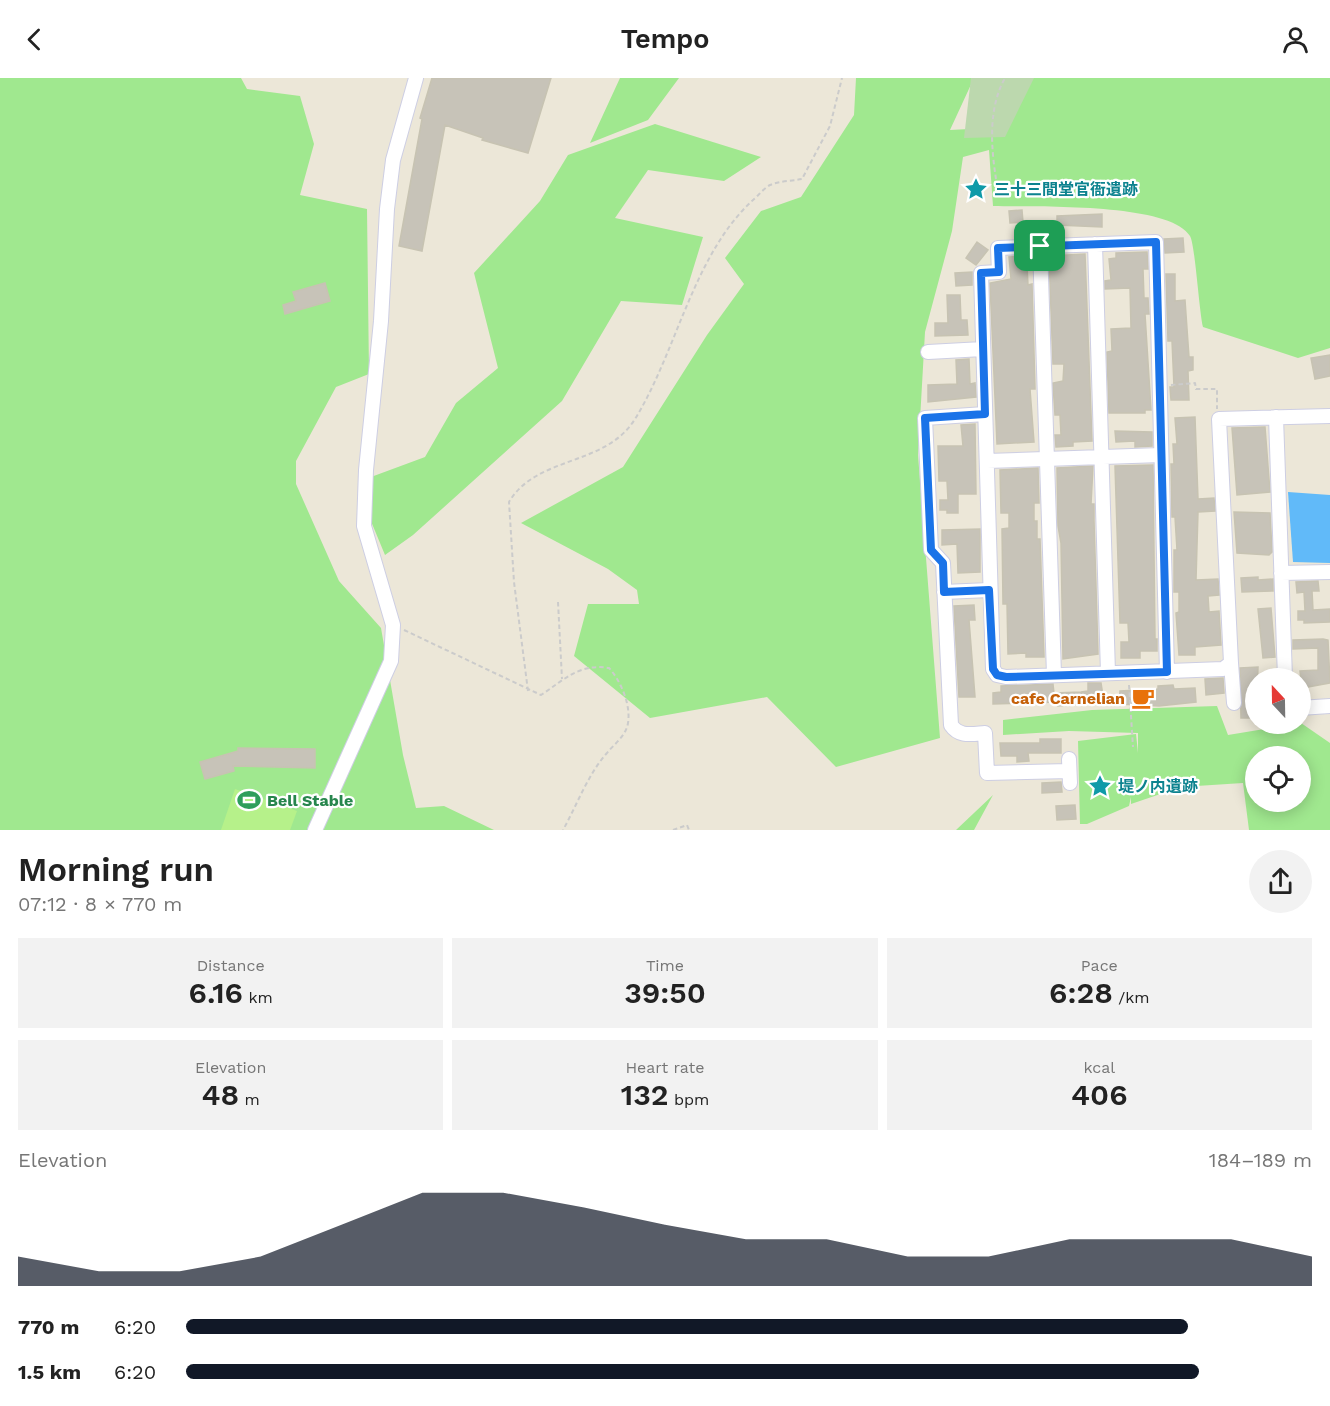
<!DOCTYPE html>
<meta charset="utf-8">
<style>
:root{--surface:#fff;--page:#f2f2f2;--text:#222;--muted:#767676;--accent:#111827}
body{margin:0;font-family:"Work Sans","Noto Sans JP",sans-serif;background:var(--page);color:var(--text);height:100vh;display:flex;flex-direction:column;font-size:22px;white-space:nowrap}
*{box-sizing:border-box;margin:0}
p{font-size:20px;color:var(--muted)}
.icon{flex:none;width:33px;height:33px;fill:none;stroke:currentColor;stroke-width:2;stroke-linecap:round;stroke-linejoin:round}
.map{position:relative;height:752px;overflow:hidden}
.details{display:flex;flex-direction:column;background:var(--surface);flex:1}
.details>*{flex:none}
.needle{width:39px;rotate:338deg}
.controls{position:absolute;left:1245px;top:590px;display:grid;gap:12px}
.controls a{display:grid;place-items:center;width:66px;height:66px;border-radius:50%;background:var(--surface);box-shadow:0 3px 15px #0003;font-size:30px}
.pin{position:absolute;display:grid;place-items:center;width:51px;height:51px;color:#fff;margin:-26px;border-radius:12px;box-shadow:0 3px 9px #0006}
.round{display:grid;place-items:center;flex:none;width:63px;height:63px;border-radius:32px;background:var(--page)}
.head{display:flex;align-items:center;justify-content:space-between;height:102px;padding:0 18px}
h1{font-size:33px;font-weight:600;line-height:45px}
.metrics{display:grid;grid-template-columns:repeat(3,1fr);gap:9px;height:102px;padding:6px 18px}
.metrics div{display:grid;align-content:center;border-radius:0px;background:var(--page);text-align:center}
.metrics b{font-size:30px;font-weight:600}
.metrics small{font-size:16px;font-weight:400}
.metrics p{font-size:16px}
.chart{height:168px;padding:12px 18px}
.chart p{display:flex;justify-content:space-between}
.chart svg{width:100%;height:108px;margin-top:6px;fill:var(--accent);opacity:.7}
ul{padding:0 18px;list-style:none;font-size:20px}
li{display:grid;grid-template-columns:96px 72px 1fr;align-items:center;height:45px}
li i{height:15px;border-radius:8px;background:var(--accent)}
header{display:flex;justify-content:space-between;align-items:center;height:78px;padding:0 18px;background:var(--surface);font-size:27px;font-weight:600}
.map>svg:first-child{display:block}
.green{fill:#a0e88f;fill-rule:evenodd}
.cemetery{fill:#bcd8ae}
.pitch{fill:#b6f18a}
.water{fill:#61baf9}
.building{fill:#c7c3b8;stroke:#c7c3b2;stroke-width:1.5}
.lines{fill:none;stroke-linecap:round;stroke-linejoin:round}
.minor-casing{stroke:#cdcee3;stroke-width:16}
.path{stroke:#cbcbcb;stroke-width:2;stroke-dasharray:4.5 3;stroke-linecap:butt}
.minor{stroke:#fff;stroke-width:14}
.route-casing{stroke:#fff;stroke-width:12}
.route{stroke:#1a73e8;stroke-width:8}
.labels{text-anchor:middle;stroke-width:4.5;stroke-linejoin:round;paint-order:stroke}
.culture-label{font-size:16px;font-weight:bold;fill:#0d838f;stroke:#fff;text-anchor:start}
.food-label{font-size:16px;font-weight:bold;fill:#c56008;stroke:#fff;text-anchor:end}
.leisure-label{font-size:16px;font-weight:bold;fill:#27864d;stroke:#fff;text-anchor:start}
</style>
<header><svg class="icon" aria-label="back" viewBox="0 0 24 24"><path d="M15 5l-7 7 7 7"/></svg>Tempo<svg class="icon" aria-label="person" viewBox="0 0 24 24"><circle cx="12" cy="8" r="4"/><path d="M4 21q1-7 8-7t8 7"/></svg></header>
<div class="map">
<svg width="1330" height="752" viewBox="0 0 1330 752">
<rect width="100%" height="100%" fill="#ece7d8"/>
<!-- green -->
<path class="green" d="M 0,0 L 241,0 L 247,11 L 300,18 L 314,66 L 300,117 L 367,131 L 369,296 L 336,309 L 296,383 L 296,406 L 339,503 L 381,550 L 403,677 L 416,730 L 444,728 L 494,752 L 0,752 Z
M 620,0 L 679,0 L 648,42 L 590,65 Z
M 856,0 L 974,0 L 950,52 L 1008,49 L 1025,0 L 1330,0 L 1330,270 L 1298,280 L 1203,249 C 1199,232 1195,166 1190,158 C 1170,124 1032,129 993,128 L 989,72 L 963,79 L 952,153 L 925,254 L 918,377 L 940,660 L 836,689 L 767,619 L 650,640 L 574,578 L 588,526 L 639,526 L 637,512 L 608,491 L 521,445 L 623,389 L 707,257 L 744,206 L 725,180 L 761,133 L 801,119 L 854,37 Z
M 655,46 L 761,79 L 724,103 L 648,92 L 615,140 L 703,159 L 682,227 L 621,223 L 562,323 L 413,457 L 385,477 L 368,436 L 371,399 L 425,379 L 456,325 L 498,290 L 474,195 L 540,123 L 568,77 Z
M 1217,628 L 1228,657 L 1301,645 L 1330,665 L 1330,752 L 1249,752 L 1243,705 L 1181,709 L 1131,726 L 1131,719 L 1129,728 L 1087,746 L 1080,746 L 1078,663 L 1136,656 L 1138,675 L 1138,655 L 1069,653 L 1003,657 L 1003,642 L 1092,632 ZM 1256,678 L 1300,678 L 1300,723 L 1256,723 Z
M 993,717 L 974,752 L 956,752 Z"/>
<!-- cemetery -->
<path class="cemetery" d="M 971,0 L 1034,0 L 1005,59 L 964,60 Z"/>
<!-- pitch -->
<path class="pitch" d="M 235,711 L 297,733 L 290,752 L 221,752 Z"/>
<!-- water -->
<path class="water" d="M 1288,414 L 1330,417 L 1330,485 L 1293,484 Z"/>
<!-- building -->
<path class="building" d="M 432,0 L 551,0 L 528,75 L 482,62 L 483,60 L 445,47 L 422,173 L 399,168 L 422,41 L 420,40 Z
M 1022,132 L 1023,144 L 1010,145 L 1009,133 Z
M 1102,136 L 1102,149 L 1057,147 L 1057,138 Z
M 1183,160 L 1184,174 L 1165,175 L 1164,161 Z
M 977,164 L 988,172 L 976,187 L 966,180 Z
M 1147,174 L 1148,191 L 1143,191 L 1144,220 L 1148,220 L 1149,236 L 1145,236 L 1151,332 L 1145,332 L 1145,335 L 1109,335 L 1107,274 L 1112,273 L 1111,251 L 1131,250 L 1130,210 L 1105,211 L 1105,203 L 1111,202 L 1109,181 L 1116,180 L 1116,175 Z
M 1085,176 L 1092,363 L 1073,364 L 1073,368 L 1056,369 L 1055,357 L 1061,357 L 1060,337 L 1055,337 L 1053,305 L 1063,303 L 1064,286 L 1053,286 L 1049,178 Z
M 1031,178 L 1032,188 L 1027,188 L 1028,207 L 1032,206 L 1035,311 L 1030,311 L 1034,364 L 997,366 L 990,205 L 1011,201 L 1009,179 Z
M 972,194 L 972,207 L 956,208 L 955,195 Z
M 1166,196 L 1175,196 L 1175,223 L 1185,222 L 1189,279 L 1193,279 L 1193,292 L 1188,293 L 1189,322 L 1171,322 L 1170,309 L 1174,309 L 1172,263 L 1168,263 Z
M 325,205 L 330,223 L 285,236 L 283,227 L 296,223 L 293,214 Z
M 947,217 L 960,217 L 961,242 L 967,242 L 968,257 L 935,258 L 935,245 L 948,245 Z
M 1330,277 L 1330,298 L 1315,301 L 1311,280 Z
M 969,281 L 970,306 L 975,305 L 976,319 L 928,324 L 928,307 L 957,306 L 956,282 Z
M 1195,339 L 1198,421 L 1214,420 L 1215,433 L 1198,434 L 1196,502 L 1218,501 L 1219,517 L 1208,518 L 1209,534 L 1219,533 L 1221,567 L 1195,569 L 1195,577 L 1179,577 L 1176,535 L 1179,534 L 1179,514 L 1174,514 L 1174,472 L 1177,472 L 1175,439 L 1172,439 L 1171,386 L 1174,386 L 1173,366 L 1177,366 L 1175,340 Z
M 975,346 L 976,416 L 958,416 L 958,435 L 947,435 L 947,432 L 940,432 L 940,422 L 948,422 L 947,403 L 939,403 L 938,368 L 963,368 L 961,347 Z
M 1265,349 L 1270,414 L 1237,417 L 1232,350 Z
M 1115,353 L 1152,354 L 1152,368 L 1135,369 L 1135,363 L 1116,364 Z
M 1153,387 L 1155,561 L 1157,561 L 1157,573 L 1140,573 L 1140,580 L 1121,580 L 1121,564 L 1129,564 L 1128,545 L 1120,545 L 1115,388 Z
M 1093,388 L 1091,426 L 1094,426 L 1094,443 L 1098,576 L 1063,581 L 1061,465 L 1058,448 L 1057,390 Z
M 1038,390 L 1039,425 L 1034,425 L 1034,443 L 1037,443 L 1037,461 L 1040,461 L 1044,579 L 1026,579 L 1026,575 L 1008,576 L 1007,526 L 1003,526 L 1002,451 L 1009,450 L 1009,435 L 1001,435 L 1000,392 Z
M 1234,434 L 1270,435 L 1272,474 L 1269,477 L 1237,475 Z
M 980,451 L 980,494 L 958,495 L 957,466 L 942,467 L 942,452 Z
M 1258,499 L 1258,502 L 1273,501 L 1273,513 L 1242,514 L 1241,500 Z
M 1318,503 L 1319,513 L 1312,513 L 1313,532 L 1330,531 L 1330,544 L 1304,545 L 1304,542 L 1298,542 L 1298,533 L 1305,533 L 1304,514 L 1297,515 L 1296,504 Z
M 974,527 L 975,542 L 969,542 L 975,619 L 959,619 L 954,528 Z
M 1271,530 L 1275,579 L 1263,580 L 1258,531 Z
M 1323,561 L 1328,562 L 1330,605 L 1302,610 L 1300,593 L 1318,592 L 1318,570 L 1293,571 L 1293,562 Z
M 1258,589 L 1256,640 L 1241,640 L 1240,590 Z
M 1223,600 L 1224,615 L 1206,617 L 1205,601 Z
M 1088,605 L 1101,605 L 1104,624 L 1058,628 L 1058,624 L 993,626 L 993,615 L 1001,614 L 1001,608 L 1053,606 L 1054,615 L 1081,614 L 1088,613 Z
M 1173,607 L 1174,611 L 1195,610 L 1196,624 L 1159,628 L 1119,626 L 1120,613 L 1158,611 L 1158,608 Z
M 1040,661 L 1061,661 L 1061,675 L 1028,675 L 1029,683 L 1017,684 L 1017,678 L 1001,678 L 1000,665 L 1040,665 Z
M 238,670 L 315,671 L 315,690 L 233,688 L 234,693 L 205,701 L 200,684 L 238,673 Z
M 1061,704 L 1062,714 L 1042,715 L 1042,705 Z
M 1075,727 L 1076,741 L 1057,742 L 1056,728 Z"/>
<g class="lines">
<!-- minor casing -->
<g class="minor-casing">
<path id="minor" d="M 1095,166 L 1108,595
M 1040,168 L 1054,597
M 928,274 L 983,271
M 985,336 L 925,340 L 931,472 L 943,485 L 951,647 C 959,659 971,656 985,655 L 987,695 L 1069,693
M 1276,339 L 1285,600
M 987,383 L 1161,377
M 1281,495 L 1330,494
M 944,514 L 989,512
M 1231,585 L 1234,625
M 1167,594 L 1156,164 L 998,170 L 999,194 L 981,195 L 993,591 L 997,597 L 1006,599 L 1223,591 L 1231,585 L 1219,341 L 1330,338
M 1300,630 L 1330,628
M 1069,681 L 1070,705
M 315,752 L 391,583 L 393,547 L 364,448 L 366,392 L 381,243 L 387,131 L 393,82 L 416,0"/>
</g>
<!-- path -->
<path class="path" d="M 996,101 C 991,69 988,30 1005,0
M 1171,307 L 1195,305 L 1196,311 L 1217,311 L 1217,331
M 558,524 L 562,601
M 404,552 L 541,617 C 564,602 579,585 609,590 C 621,603 631,627 628,645 C 626,658 615,665 607,675 C 588,696 577,727 563,752
M 1129,607 L 1133,669
M 528,613 L 514,504 L 509,424 C 537,377 605,389 635,341 C 677,273 693,177 753,122 C 758,118 764,110 770,107 C 779,103 792,103 802,101 L 830,48 L 842,0
M 673,752 L 687,747 L 689,752"/>
<!-- minor -->
<use href="#minor" class="minor"/>
</g>
<g class="lines">
<!-- route casing -->
<g class="route-casing">
<path id="route" d="M 1156,164 L 1167,594 L 1006,599 L 997,597 L 993,591 L 989,512 L 944,514 L 943,485 L 931,472 L 925,340 L 985,336 L 981,195 L 999,194 L 998,170 Z"/>
</g>
<!-- route -->
<use href="#route" class="route"/>
</g>
<!-- icons -->
<defs>
<g id="sight-bare" transform="scale(1.8)"><path d="M0-6L1.8-2.2L6-1.7L2.9 1.2L3.7 5.4L0 3.3L-3.7 5.4L-2.9 1.2L-6-1.7L-1.8-2.2Z" fill="#0f9aa8" stroke="#fff" stroke-width="2.5" paint-order="stroke"/></g>
<g id="cafe-bare" transform="scale(1.8)"><path d="M-5.5-4.5H6V0H3Q3 3.5 0 3.5H-2.5Q-5.5 3.5-5.5 0ZM3-3.2v2h1.7v-2ZM-6 4.5H4V6H-6Z" fill="#e8710a" stroke="#fff" stroke-width="2.5" paint-order="stroke"/></g>
<g id="stadium-bare" transform="scale(1.8)"><path d="M0-5a6.5 5 0 1 0 0 10a6.5 5 0 1 0 0-10ZM-3.5-1.8h7v3.6h-7Z" fill="#2e9e5b" stroke="#fff" stroke-width="2.5" paint-order="stroke"/></g>
</defs>
<g fill-rule="evenodd">
<use href="#sight-bare" x="976" y="111"/>
<use href="#cafe-bare" x="1143" y="620"/>
<use href="#sight-bare" x="1100" y="708"/>
<use href="#stadium-bare" x="249" y="722"/>
</g>
<g class="labels">
<!-- culture labels -->
<g class="culture-label">
<text x="994" y="117">三十三間堂官衙遺跡</text>
<text x="1118" y="714">堤ノ内遺跡</text>
</g>
<!-- food labels -->
<g class="food-label">
<text x="1125" y="626">cafe Carnelian</text>
</g>
<!-- leisure labels -->
<g class="leisure-label">
<text x="267" y="728">Bell Stable</text>
</g>
</g>
</svg>
<div class="controls">
<a><svg class="needle" viewBox="-14 -14 28 28"><path d="M0-13l5 13h-10z" fill="#e53935"/><path d="M0 13l5-13h-10z" fill="#767676"/></svg></a>
<a><svg class="icon" aria-label="locate" viewBox="0 0 24 24"><circle cx="12" cy="12" r="6"/><path d="M12 2v4M12 18v4M2 12h4M18 12h4"/></svg></a>
</div>
<div class="pin" style="left:1040px;top:168px;background:#1e9e55"><svg class="icon" aria-label="arrive" viewBox="0 0 24 24"><path d="M6 21V4h12l-3 4 3 4H6"/></svg></div>
</div>
<section class="details">
<div class="head"><div><h1>Morning run</h1><p>07:12 · 8 × 770 m</p></div><a class="round"><svg class="icon" aria-label="share" viewBox="0 0 24 24"><path d="M12 15V3M7 8l5-5 5 5M5 13v7h14v-7"/></svg></a></div>
<div class="metrics">
<div><p>Distance</p><b>6.16<small> km</small></b></div>
<div><p>Time</p><b>39:50</b></div>
<div><p>Pace</p><b>6:28<small> /km</small></b></div>
</div>
<div class="metrics">
<div><p>Elevation</p><b>48<small> m</small></b></div>
<div><p>Heart rate</p><b>132<small> bpm</small></b></div>
<div><p>kcal</p><b>406</b></div>
</div>
<div class="chart"><p><span>Elevation</span>184–189 m</p>
<svg viewBox="0 0 160 44" preserveAspectRatio="none"><path d="M0 44V32L10 38L20 38L30 32L40 19L50 6L60 6L70 12L80 19L90 25L100 25L110 32L120 32L130 25L140 25L150 25L160 32V44z"/></svg>
</div>
<ul>
<li><b>770 m</b>6:20<i style="width:89%"></i></li>
<li><b>1.5 km</b>6:20<i style="width:90%"></i></li>
</ul>
</section>
